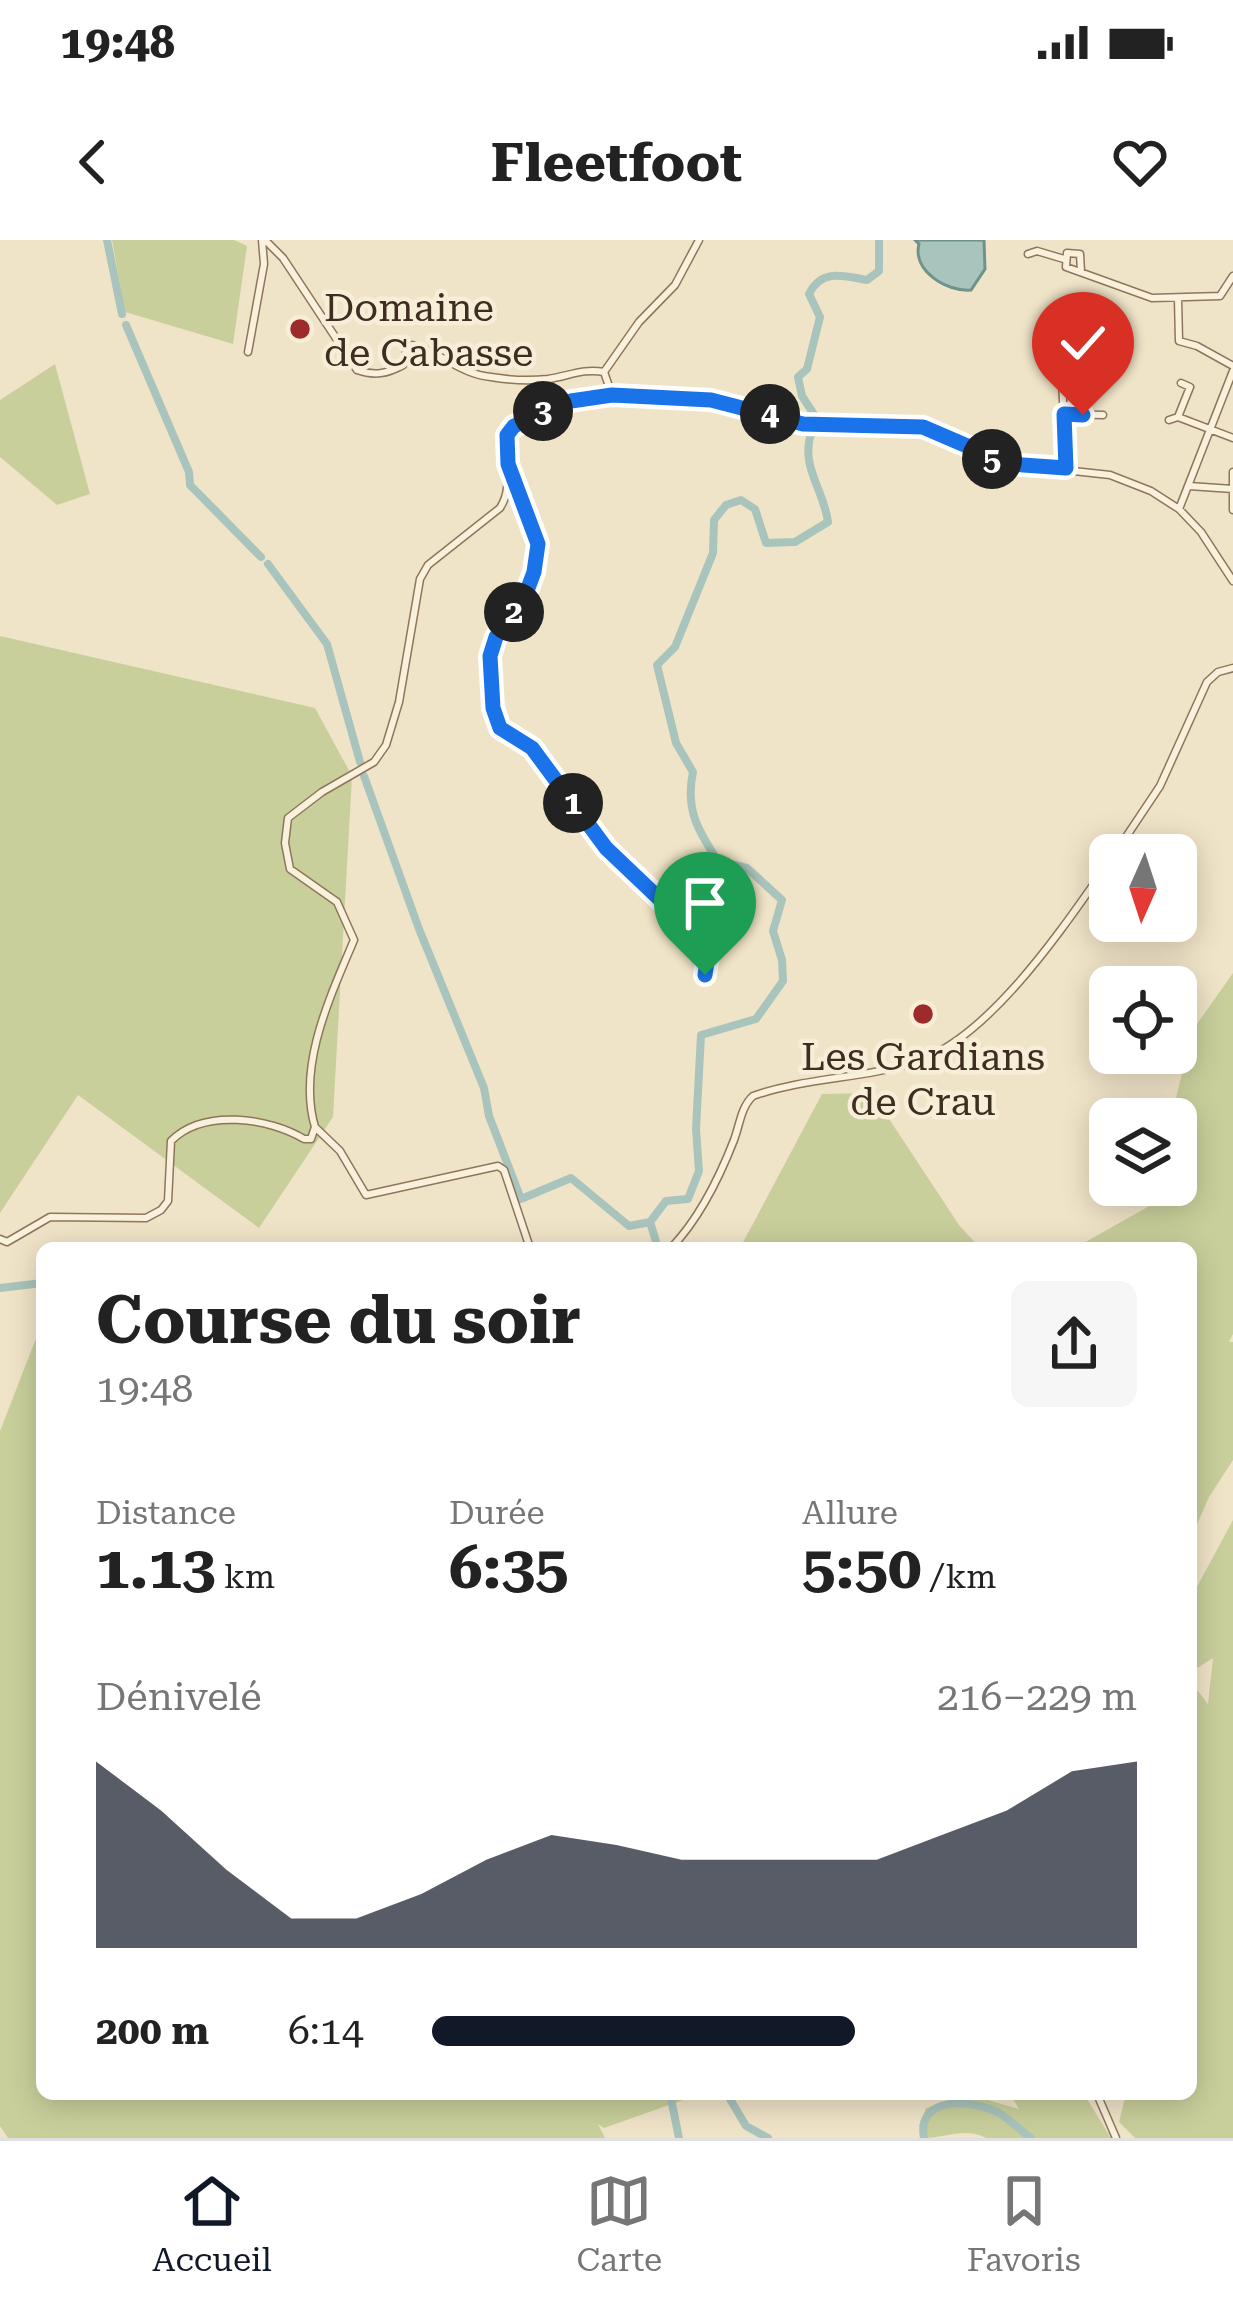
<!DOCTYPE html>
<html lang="fr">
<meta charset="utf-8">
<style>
:root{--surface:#fff;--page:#f6f6f6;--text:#222;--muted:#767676;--line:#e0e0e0;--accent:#111827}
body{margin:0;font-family:"Roboto Serif",serif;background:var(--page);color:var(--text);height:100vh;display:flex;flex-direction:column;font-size:45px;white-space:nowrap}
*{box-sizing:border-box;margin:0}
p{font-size:39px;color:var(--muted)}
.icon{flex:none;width:66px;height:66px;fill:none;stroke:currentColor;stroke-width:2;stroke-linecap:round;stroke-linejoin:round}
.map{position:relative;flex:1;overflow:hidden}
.sheet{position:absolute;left:36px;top:1002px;width:1161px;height:858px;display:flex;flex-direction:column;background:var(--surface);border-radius:18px;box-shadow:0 6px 30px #0003}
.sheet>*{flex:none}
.needle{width:78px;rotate:183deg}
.controls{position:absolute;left:1089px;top:594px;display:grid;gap:24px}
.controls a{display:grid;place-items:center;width:108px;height:108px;border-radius:18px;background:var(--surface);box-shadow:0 6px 30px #0003;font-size:60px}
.pin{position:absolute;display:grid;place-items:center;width:102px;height:102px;color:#fff;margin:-123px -51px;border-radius:50% 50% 50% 0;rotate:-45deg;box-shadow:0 0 12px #0007}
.pin .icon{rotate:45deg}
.km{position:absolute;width:60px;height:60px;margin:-30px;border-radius:50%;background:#222;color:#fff;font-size:33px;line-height:60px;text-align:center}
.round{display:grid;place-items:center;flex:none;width:126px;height:126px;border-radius:18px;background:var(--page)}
.overview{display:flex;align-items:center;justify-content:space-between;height:204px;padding:0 60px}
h1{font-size:66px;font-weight:700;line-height:90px}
.stats{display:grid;grid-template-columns:repeat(3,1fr);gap:18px;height:204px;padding:12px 60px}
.stats div{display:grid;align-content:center}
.stats b{font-size:60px;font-weight:700}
.stats small{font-size:33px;font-weight:400}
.stats p{font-size:33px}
.chart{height:336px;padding:24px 60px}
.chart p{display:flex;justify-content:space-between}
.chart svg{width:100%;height:216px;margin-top:12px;fill:var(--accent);opacity:.7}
ul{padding:0 60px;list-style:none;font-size:39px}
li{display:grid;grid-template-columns:192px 144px 1fr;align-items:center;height:90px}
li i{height:30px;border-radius:15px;background:var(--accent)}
.status{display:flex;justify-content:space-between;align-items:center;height:84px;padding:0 60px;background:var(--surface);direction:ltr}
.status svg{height:33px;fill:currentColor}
header{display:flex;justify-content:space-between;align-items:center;height:156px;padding:0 60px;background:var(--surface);font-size:54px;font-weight:700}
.dock{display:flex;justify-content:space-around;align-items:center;height:168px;border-top:3px solid var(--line);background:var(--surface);font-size:33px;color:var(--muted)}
.dock a{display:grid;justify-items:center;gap:6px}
.dock .selected{color:var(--accent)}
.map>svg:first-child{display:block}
.green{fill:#c9cf9b}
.water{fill:#a9c4bc;stroke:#6f938a;stroke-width:3}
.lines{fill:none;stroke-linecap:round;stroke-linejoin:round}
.canal{stroke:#a9c4bc;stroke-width:8}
.street-casing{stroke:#8d765c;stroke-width:9}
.street{stroke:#faf1dc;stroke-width:6}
.route-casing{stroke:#fff;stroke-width:24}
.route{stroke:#1a73e8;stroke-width:15}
.poi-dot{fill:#9e2a2b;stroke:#f7eed8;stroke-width:4.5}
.labels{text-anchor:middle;stroke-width:9;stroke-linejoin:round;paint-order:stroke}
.poi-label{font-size:39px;fill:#3d2e20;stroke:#f7eed8;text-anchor:start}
</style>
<div class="status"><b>19:48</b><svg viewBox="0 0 49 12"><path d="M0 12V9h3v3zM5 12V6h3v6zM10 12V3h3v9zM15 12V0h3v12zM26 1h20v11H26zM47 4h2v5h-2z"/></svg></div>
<header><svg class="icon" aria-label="back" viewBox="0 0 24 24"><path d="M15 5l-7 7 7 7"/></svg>Fleetfoot<svg class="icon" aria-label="heart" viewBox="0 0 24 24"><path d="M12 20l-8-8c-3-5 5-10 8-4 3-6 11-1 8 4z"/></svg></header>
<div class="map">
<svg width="1233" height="1898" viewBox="0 0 1233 1898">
<rect width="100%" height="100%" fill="#f0e4c8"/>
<!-- green -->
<path class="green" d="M 112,0 L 234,0 L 247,6 L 233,104 L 125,72 Z
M 55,124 L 90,254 L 57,265 L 0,217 L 0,160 Z
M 0,396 L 315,468 L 352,536 L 333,877 L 259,988 L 78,855 L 0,973 Z
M 1233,733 L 1233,1094 L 1229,1102 L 1233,1102 L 1233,1220 L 1209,1257 L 1191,1298 L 1191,1008 L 1075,1008 L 1151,965 L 1156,945 L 1176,945 L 1176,879 L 1171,879 L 1192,791 Z
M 872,853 L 959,985 L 980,1008 L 740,1008 L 822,854 Z
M 42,1083 L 42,1854 L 700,1854 L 604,1888 L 598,1884 L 605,1898 L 8,1898 L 0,1886 L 0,1191 Z
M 1233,1280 L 1233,1898 L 1135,1898 L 1119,1882 L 1126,1854 L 1191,1854 L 1191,1442 L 1208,1464 L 1213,1418 L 1191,1432 L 1191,1358 Z
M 967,1854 L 1019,1869 L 1010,1854 L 1084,1854 L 1111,1898 L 986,1898 C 964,1887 947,1898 924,1898 L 919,1886 L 926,1868 Z"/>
<!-- water -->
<path class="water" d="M 984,0 L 985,29 L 971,50 C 947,52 912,31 919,4 L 915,0 Z"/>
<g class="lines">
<!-- canal -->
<path class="canal" d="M 107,0 L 122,74
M 126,85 L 189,232 L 190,245 L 261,317
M 817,179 L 802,156 L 798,137 L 807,129 L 820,77 L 809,54 C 822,28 844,36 867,40 L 879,31 L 879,0
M 268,324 L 327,404 L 360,522
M 364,536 L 419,689 L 484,848 L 489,876 L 521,959 L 571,938 L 629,986 L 650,982
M 658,1008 L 650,982 L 666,961 L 688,959 L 699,931 L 696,889 L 701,795 L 756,779 L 783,741 L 782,720 L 773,691 L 782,660 L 747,628 L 718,621 C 698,591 685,569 693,532 L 676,503 L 657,425 L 675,407 L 713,313 L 714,280 L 726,265 L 741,260 L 755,269 L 766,303 L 795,302 L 828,282 C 824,250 799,225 812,191
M 0,1048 L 42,1043
M 670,1854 L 679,1898
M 727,1854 L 746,1886 L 768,1898
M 924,1898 C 916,1855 973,1859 999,1873 C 1010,1880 1020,1890 1031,1898"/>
<!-- street casing -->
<g class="street-casing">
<path id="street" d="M 265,0 L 283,18 L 357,130 C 374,136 387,134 403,125 L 407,108 L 412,105 C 442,113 460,134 491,137 C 509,140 530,141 548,139 C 569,136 583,128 604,132
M 1028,14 L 1037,11 L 1064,19
M 1081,32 L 1080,14 L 1067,13 L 1066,27 L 1152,58 L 1220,56 L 1233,36
M 1178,59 L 1179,101 L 1197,106 L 1233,126
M 248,112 L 264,24 L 262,0
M 604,132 L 612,155 L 711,160 L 803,184 L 923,186 L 1009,224 L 1110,235 L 1151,251 L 1179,269 L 1201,292 L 1233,341
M 604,132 L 639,82 L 675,45 L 699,0
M 1065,174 L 1103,175
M 1178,177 L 1233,198
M 1169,180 L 1178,177 L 1190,147 L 1181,143
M 510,227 L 537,304 L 534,332 L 524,359 L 496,397 L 490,416 L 492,468 L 500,487 L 532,508 L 606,608 L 689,687 L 710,701 L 705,735
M 1066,228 L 1061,116 L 1064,110 L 1095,105
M 1233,232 L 1233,270
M 1189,246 L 1233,249
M 1179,269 L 1233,131
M 1114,615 L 1160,546 L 1207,442 L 1218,432 L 1233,428
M 315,887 C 297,826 330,757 354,700 L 337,662 L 290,629 L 285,603 L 288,578 L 322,552 L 374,522 L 386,505 L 399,462 L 420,339 L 428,325 L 500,268 C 516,243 500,220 508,195 C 516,169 589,159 612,155
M 315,887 L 340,911 L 366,955 L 498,926 L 504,930 L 530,1008
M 0,999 L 7,1002 L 50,977 L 146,978 L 161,970 L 168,961 L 171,901 C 203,868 270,878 304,899 L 311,899 L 315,887
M 671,1008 C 698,980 720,936 734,900 C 740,884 741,867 753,856 C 806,837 865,839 918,821 C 992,796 1066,683 1110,621
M 1097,1854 L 1116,1898"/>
</g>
<!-- street -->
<use href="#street" class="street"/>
</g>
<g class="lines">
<!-- route casing -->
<g class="route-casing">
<path id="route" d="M 705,735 L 710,701 L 689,687 L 606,608 L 532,508 L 500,488 L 493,468 L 490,416 L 496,397 L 524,359 L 534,332 L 538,304 L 508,224 L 507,195 L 514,186 L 571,161 L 612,155 L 711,160 L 803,184 L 923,187 L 1009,224 L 1066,228 L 1064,174 L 1083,175"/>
</g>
<!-- route -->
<use href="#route" class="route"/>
</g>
<!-- markers -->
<g class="poi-dot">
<circle cx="300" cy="89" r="12"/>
<circle cx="923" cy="774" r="12"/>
</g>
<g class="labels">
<!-- poi labels -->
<g class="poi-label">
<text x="324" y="81">Domaine<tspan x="324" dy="45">de Cabasse</tspan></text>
<text x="923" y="830" text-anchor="middle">Les Gardians<tspan x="923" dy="45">de Crau</tspan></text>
</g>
</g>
</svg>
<div class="controls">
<a><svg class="needle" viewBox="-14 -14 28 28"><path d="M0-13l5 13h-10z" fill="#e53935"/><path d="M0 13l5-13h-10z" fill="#767676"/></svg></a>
<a><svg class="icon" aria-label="locate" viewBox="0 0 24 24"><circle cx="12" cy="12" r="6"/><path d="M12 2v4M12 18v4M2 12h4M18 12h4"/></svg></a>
<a><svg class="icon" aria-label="layers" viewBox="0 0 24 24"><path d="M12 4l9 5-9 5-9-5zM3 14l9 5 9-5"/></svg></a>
</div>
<div class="pin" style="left:705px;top:735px;background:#1e9e55"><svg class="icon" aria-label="arrive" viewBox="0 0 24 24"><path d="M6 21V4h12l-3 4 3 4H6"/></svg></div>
<div class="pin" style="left:1083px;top:175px;background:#d93025"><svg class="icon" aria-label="check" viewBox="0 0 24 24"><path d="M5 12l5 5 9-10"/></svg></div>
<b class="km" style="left:573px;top:563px">1</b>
<b class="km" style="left:514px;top:372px">2</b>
<b class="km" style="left:543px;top:171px">3</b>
<b class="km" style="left:770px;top:174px">4</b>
<b class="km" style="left:992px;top:219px">5</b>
<section class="sheet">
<div class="overview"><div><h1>Course du soir</h1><p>19:48</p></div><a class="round"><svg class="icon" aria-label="share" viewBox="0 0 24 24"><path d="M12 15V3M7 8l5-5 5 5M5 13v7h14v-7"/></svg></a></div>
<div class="stats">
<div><p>Distance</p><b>1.13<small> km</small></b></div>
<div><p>Durée</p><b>6:35</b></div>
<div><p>Allure</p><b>5:50<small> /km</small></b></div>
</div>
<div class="chart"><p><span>Dénivelé</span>216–229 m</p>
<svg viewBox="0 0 160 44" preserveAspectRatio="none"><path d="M0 44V6L10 16L20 28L30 38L40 38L50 33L60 26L70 21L80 23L90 26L100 26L110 26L120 26L130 21L140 16L150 8L160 6V44z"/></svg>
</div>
<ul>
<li><b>200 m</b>6:14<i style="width:60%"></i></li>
</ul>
</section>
</div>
<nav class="dock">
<a class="selected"><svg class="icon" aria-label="home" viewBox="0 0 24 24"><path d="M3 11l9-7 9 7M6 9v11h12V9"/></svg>Accueil</a>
<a><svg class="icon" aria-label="map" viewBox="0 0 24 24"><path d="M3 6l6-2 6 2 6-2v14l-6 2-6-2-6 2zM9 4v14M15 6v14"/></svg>Carte</a>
<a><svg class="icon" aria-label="saved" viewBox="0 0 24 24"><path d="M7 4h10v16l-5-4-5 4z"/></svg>Favoris</a>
</nav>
